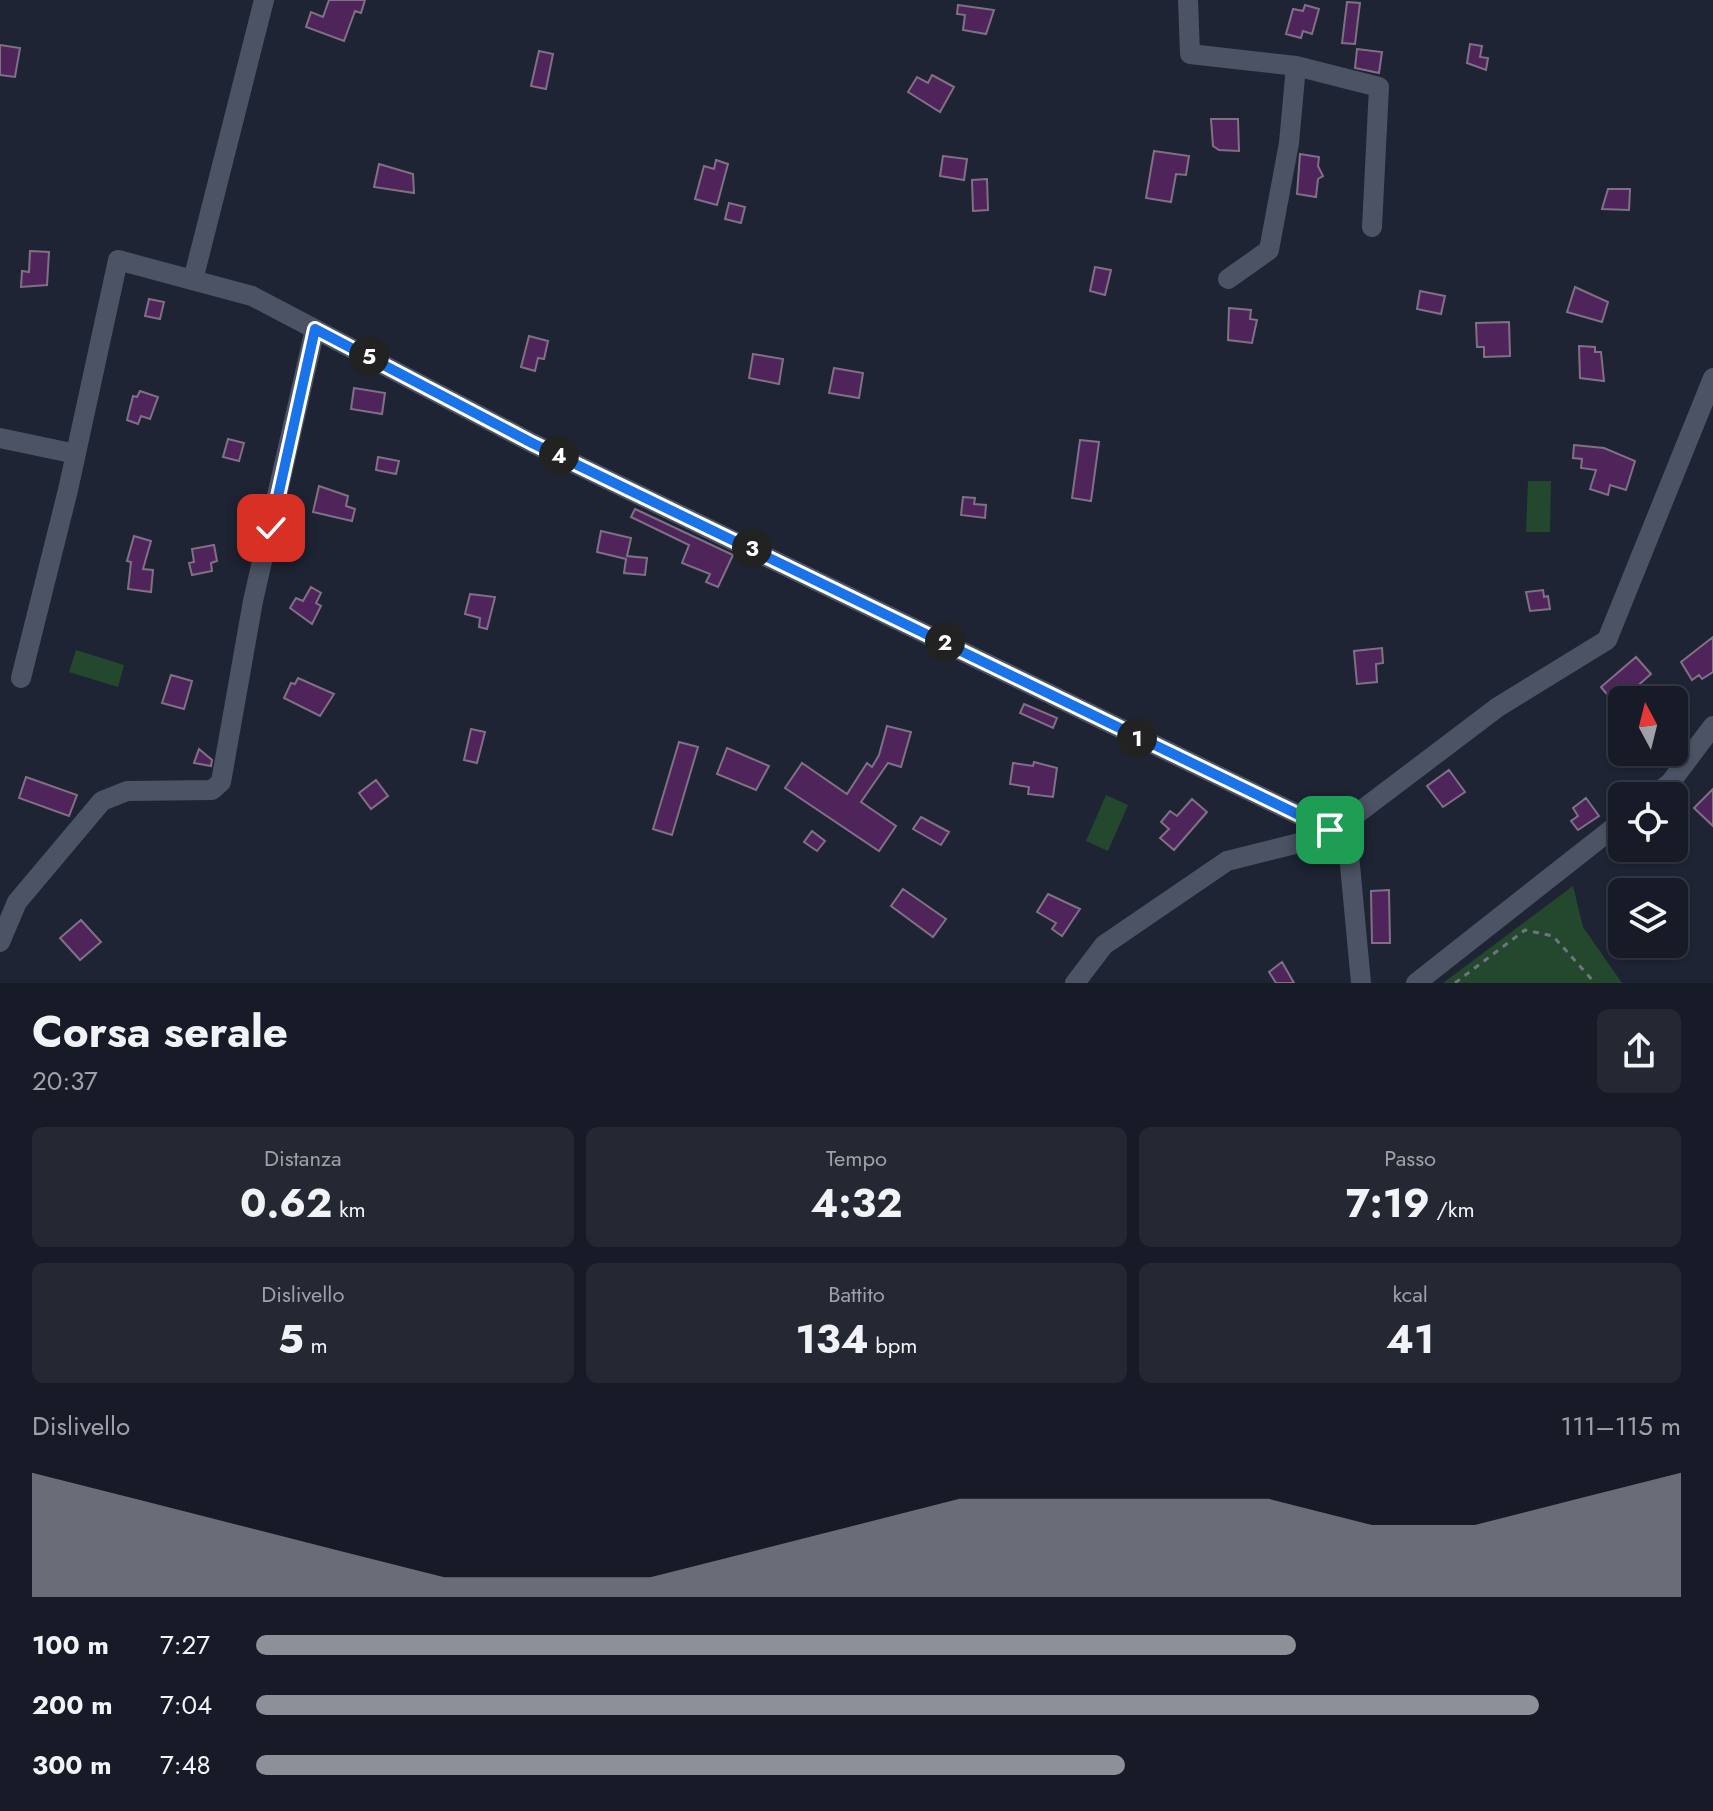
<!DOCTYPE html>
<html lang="it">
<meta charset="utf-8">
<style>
:root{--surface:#161b27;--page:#232833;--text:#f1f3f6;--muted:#9ea1a7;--line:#353944;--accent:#8c9099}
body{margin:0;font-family:Jost,sans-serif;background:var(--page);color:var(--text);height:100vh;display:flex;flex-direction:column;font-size:30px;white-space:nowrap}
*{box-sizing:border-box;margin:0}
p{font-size:26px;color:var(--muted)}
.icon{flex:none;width:44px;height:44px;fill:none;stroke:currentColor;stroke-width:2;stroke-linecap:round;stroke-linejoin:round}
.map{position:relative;height:983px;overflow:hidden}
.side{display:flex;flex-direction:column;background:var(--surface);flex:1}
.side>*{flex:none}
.needle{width:52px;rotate:353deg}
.controls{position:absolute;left:1608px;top:686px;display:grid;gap:16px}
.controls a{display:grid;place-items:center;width:80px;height:80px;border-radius:12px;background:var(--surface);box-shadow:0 2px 6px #0004,0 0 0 2px var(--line);font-size:40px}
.pin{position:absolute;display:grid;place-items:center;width:68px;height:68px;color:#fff;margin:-34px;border-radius:16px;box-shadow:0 4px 12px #0006}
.km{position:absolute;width:40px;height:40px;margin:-20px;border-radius:50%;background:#222;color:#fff;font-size:22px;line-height:40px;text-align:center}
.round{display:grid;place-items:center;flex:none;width:84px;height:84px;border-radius:12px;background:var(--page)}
.overview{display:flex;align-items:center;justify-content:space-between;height:136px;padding:0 32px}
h1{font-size:44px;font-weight:700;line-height:60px}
.metrics{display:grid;grid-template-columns:repeat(3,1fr);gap:12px;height:136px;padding:8px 32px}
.metrics div{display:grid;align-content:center;border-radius:12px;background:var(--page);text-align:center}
.metrics b{font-size:40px;font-weight:700}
.metrics small{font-size:22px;font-weight:400}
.metrics p{font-size:22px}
.chart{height:224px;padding:16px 32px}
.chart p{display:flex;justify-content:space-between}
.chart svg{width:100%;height:144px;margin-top:8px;fill:var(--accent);opacity:.7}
ul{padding:0 32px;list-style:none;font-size:26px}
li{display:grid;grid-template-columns:128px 96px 1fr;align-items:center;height:60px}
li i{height:20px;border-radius:10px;background:var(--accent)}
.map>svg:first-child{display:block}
.pitch{fill:#24482d}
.building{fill:#4f245a;stroke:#7f7183;stroke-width:2}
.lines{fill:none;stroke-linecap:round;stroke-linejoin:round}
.path{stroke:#6f7482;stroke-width:3;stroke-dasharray:6 6;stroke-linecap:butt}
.minor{stroke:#4b5364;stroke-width:20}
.route-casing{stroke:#fff;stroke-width:16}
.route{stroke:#1a73e8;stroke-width:10}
</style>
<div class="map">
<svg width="1713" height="983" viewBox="0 0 1713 983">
<rect width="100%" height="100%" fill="#1e2434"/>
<!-- pitch -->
<path class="pitch" d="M 1528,481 L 1551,481 L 1550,532 L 1526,532 Z
M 76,650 L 124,665 L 118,687 L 69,672 Z
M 1106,795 L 1128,805 L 1108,851 L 1086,841 Z
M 1573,886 L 1583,927 L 1622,983 L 1443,983 Z"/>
<!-- building -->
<path class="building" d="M 329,0 L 365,0 L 361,13 L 355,11 L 344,41 L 306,27 L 311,12 L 323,17 Z
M 1347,2 L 1360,3 L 1355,44 L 1342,43 Z
M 958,5 L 994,10 L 986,34 L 963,30 L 965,15 L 957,14 Z
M 1305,5 L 1319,9 L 1312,34 L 1303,31 L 1301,38 L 1286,34 L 1293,9 L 1303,11 Z
M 1470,44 L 1482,46 L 1480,57 L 1488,58 L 1486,70 L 1467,63 Z
M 0,45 L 20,48 L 15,77 L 0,75 Z
M 1357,49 L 1382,52 L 1379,73 L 1355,68 Z
M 539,51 L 553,54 L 546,89 L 531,86 Z
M 932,75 L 954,87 L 940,112 L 908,92 L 917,77 L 928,83 Z
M 1211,119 L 1238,119 L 1239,151 L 1219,150 L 1213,146 Z
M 1154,151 L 1189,156 L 1186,175 L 1176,174 L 1171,202 L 1146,198 Z
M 1300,154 L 1319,157 L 1318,166 L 1323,176 L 1318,179 L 1316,197 L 1297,194 Z
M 943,156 L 967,159 L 964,180 L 940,176 Z
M 716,160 L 728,164 L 717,205 L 695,199 L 704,166 L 714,169 Z
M 379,164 L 413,174 L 414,193 L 374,187 Z
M 987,179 L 988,210 L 973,211 L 972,180 Z
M 1608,189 L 1630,189 L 1629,210 L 1602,209 Z
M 729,203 L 745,207 L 741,223 L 725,219 Z
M 30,251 L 49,252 L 47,285 L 21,287 L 22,271 L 29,272 Z
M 1095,267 L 1111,270 L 1105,295 L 1090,291 Z
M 1575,287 L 1608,302 L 1602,322 L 1567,312 Z
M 1420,291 L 1445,296 L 1441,314 L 1417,309 Z
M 149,299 L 164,302 L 160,319 L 145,316 Z
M 1229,308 L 1251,310 L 1250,319 L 1257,320 L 1252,343 L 1228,340 Z
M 1509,322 L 1510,356 L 1484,357 L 1484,347 L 1477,347 L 1476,323 Z
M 529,336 L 548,341 L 544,359 L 538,358 L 535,371 L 521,367 Z
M 1579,346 L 1595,347 L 1595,352 L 1601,352 L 1604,381 L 1580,378 Z
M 753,354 L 783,359 L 779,384 L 749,378 Z
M 834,368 L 863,373 L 859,398 L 829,393 Z
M 354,388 L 385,393 L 382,414 L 351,409 Z
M 140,391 L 158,397 L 150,419 L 141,416 L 138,424 L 127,420 L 133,396 L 137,397 Z
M 228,439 L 244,443 L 239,461 L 223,457 Z
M 1080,440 L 1099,442 L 1091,501 L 1072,498 Z
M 1574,445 L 1604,448 L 1635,461 L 1626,490 L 1610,485 L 1608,495 L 1590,489 L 1596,470 L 1581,468 L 1582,459 L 1573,458 Z
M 378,457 L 399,461 L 396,474 L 376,470 Z
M 319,486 L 348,496 L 346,506 L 355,509 L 352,521 L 313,512 Z
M 963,497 L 975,498 L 974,504 L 986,505 L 985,518 L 961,515 Z
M 635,509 L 733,555 L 718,587 L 706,582 L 710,574 L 682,563 L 689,545 L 631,517 Z
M 601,531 L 631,538 L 627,556 L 647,558 L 645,575 L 624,573 L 626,559 L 597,552 Z
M 134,536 L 151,541 L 143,569 L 153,570 L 151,592 L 128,589 L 131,562 L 127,561 Z
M 214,545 L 217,561 L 211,563 L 212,571 L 192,575 L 189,563 L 194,562 L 192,549 Z
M 311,587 L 321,593 L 316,603 L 321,606 L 312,624 L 290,608 L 296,598 L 303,601 Z
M 1543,590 L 1544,597 L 1548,596 L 1550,609 L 1530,611 L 1526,592 Z
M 470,594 L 495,597 L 487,629 L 479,627 L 480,618 L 465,614 Z
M 1713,637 L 1713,672 L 1702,679 L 1699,675 L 1692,680 L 1681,662 Z
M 1382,648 L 1383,663 L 1376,664 L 1377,682 L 1357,684 L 1354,651 Z
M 1636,657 L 1651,674 L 1616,705 L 1601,687 Z
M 171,675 L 192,681 L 184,709 L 162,703 Z
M 298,678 L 334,694 L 320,716 L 284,698 L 291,683 L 295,684 Z
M 1024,704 L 1057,718 L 1053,728 L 1020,713 Z
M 887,726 L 911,732 L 901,767 L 888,763 L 861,802 L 896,826 L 879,851 L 785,788 L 802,763 L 847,794 L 867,763 L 872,767 L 879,755 Z
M 471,729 L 485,732 L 477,763 L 464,760 Z
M 679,742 L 698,747 L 672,835 L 653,829 Z
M 727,748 L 769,766 L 756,790 L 717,774 Z
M 199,749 L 212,760 L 211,766 L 194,763 Z
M 1034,762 L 1057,768 L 1053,797 L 1028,794 L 1029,787 L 1010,784 L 1013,763 L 1033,766 Z
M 1449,770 L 1465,792 L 1443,807 L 1427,786 Z
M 26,777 L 77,795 L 69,816 L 19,798 Z
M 376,780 L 388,796 L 371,809 L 359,793 Z
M 1713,789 L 1713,826 L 1694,808 Z
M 1586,798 L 1599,816 L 1578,830 L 1571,821 L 1578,816 L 1573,808 Z
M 1192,799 L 1207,812 L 1174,850 L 1160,838 L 1169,829 L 1161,822 L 1170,811 L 1177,816 Z
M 921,817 L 949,832 L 941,845 L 913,829 Z
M 812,831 L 825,841 L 817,851 L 804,842 Z
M 903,889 L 946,919 L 933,937 L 891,906 Z
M 1389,890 L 1390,943 L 1372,943 L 1371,891 Z
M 1048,894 L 1080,909 L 1062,936 L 1052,929 L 1056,923 L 1037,912 Z
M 81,920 L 101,942 L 80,960 L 60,938 Z
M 1282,962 L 1294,983 L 1276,983 L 1269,972 Z"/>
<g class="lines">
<!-- path -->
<path class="path" d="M 1455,983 L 1525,930 L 1553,936 L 1595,983"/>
<!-- minor -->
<path class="minor" d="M 1188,0 L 1190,54 L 1296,66 L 1379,87 L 1372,227
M 1228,279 L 1269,250 L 1289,143 L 1296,66
M 193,280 L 264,0
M 0,438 L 76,454
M 21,678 L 68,490 L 118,260 L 252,296 L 532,443 L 1330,830
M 1653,796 L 1670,783 L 1713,726
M 1346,822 L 1361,983
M 0,942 L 17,902 L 102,801 L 127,791 L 212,790 L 221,782 L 253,601 L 315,329
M 1075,983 L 1104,945 L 1227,861 L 1311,840 L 1346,822 L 1498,707 L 1607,640 L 1713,378
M 1416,983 L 1622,821"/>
</g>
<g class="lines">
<!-- route casing -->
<g class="route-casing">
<path id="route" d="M 271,528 L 315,329 L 532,443 L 1330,830"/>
</g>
<!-- route -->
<use href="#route" class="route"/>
</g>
</svg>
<div class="controls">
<a><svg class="needle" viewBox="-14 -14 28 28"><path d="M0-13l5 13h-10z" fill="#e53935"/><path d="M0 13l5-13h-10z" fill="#9ea1a7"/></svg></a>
<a><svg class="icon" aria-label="locate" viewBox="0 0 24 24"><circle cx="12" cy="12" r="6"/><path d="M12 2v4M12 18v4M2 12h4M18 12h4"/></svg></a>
<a><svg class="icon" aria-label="layers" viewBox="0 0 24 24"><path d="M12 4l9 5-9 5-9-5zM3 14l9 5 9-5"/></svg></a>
</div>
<div class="pin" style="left:1330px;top:830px;background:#1e9e55"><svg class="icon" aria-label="arrive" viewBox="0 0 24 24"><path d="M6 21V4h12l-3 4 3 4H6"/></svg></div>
<div class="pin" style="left:271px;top:528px;background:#d93025"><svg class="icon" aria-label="check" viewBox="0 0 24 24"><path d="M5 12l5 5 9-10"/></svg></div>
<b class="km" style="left:1137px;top:738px">1</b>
<b class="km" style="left:945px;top:642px">2</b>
<b class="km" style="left:752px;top:548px">3</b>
<b class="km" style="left:559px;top:455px">4</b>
<b class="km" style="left:369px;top:356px">5</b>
</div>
<section class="side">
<div class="overview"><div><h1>Corsa serale</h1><p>20:37</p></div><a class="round"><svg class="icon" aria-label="share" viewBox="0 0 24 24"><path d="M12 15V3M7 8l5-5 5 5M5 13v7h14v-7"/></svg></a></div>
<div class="metrics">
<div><p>Distanza</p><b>0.62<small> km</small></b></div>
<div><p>Tempo</p><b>4:32</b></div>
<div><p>Passo</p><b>7:19<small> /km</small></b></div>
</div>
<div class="metrics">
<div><p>Dislivello</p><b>5<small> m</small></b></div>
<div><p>Battito</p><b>134<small> bpm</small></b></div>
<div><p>kcal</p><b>41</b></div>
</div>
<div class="chart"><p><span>Dislivello</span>111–115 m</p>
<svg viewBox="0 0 160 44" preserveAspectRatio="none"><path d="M0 44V6L10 14L20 22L30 30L40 38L50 38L60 38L70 30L80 22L90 14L100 14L110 14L120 14L130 22L140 22L150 14L160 6V44z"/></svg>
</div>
<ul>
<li><b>100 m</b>7:27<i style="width:73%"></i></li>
<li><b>200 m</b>7:04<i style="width:90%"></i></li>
<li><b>300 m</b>7:48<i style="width:61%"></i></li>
</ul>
</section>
